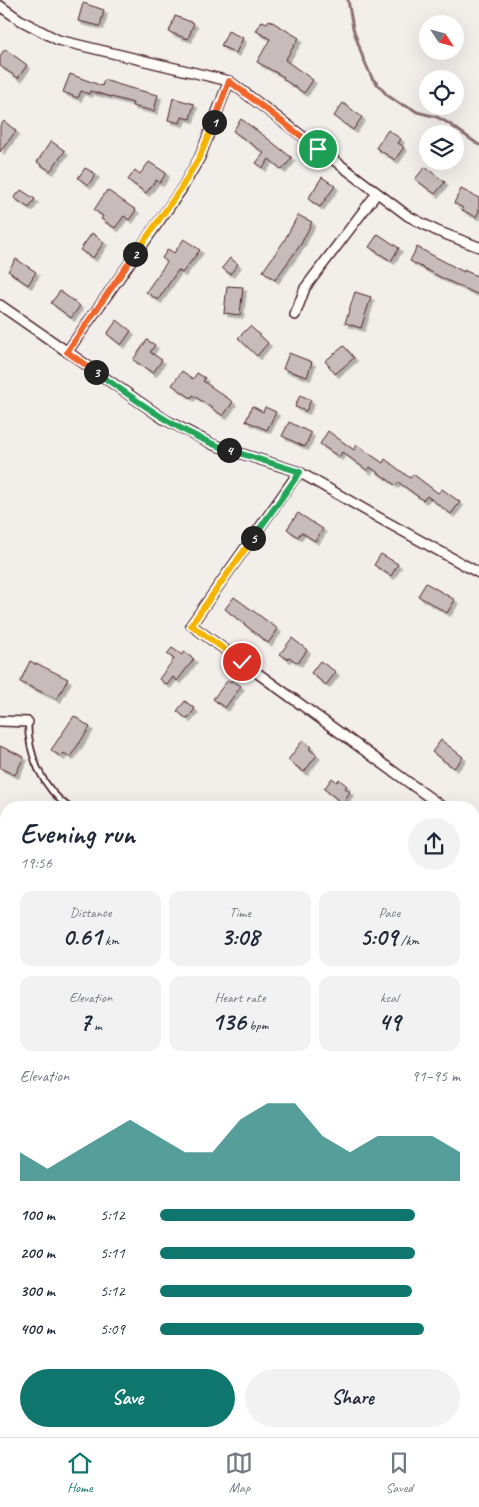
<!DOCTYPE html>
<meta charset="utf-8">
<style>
:root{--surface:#fff;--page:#f2f2f3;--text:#1f2937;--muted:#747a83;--line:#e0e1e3;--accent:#0f766e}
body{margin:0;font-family:Caveat,sans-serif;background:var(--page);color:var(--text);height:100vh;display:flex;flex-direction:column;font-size:19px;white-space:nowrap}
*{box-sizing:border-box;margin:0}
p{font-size:16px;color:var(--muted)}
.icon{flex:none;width:28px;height:28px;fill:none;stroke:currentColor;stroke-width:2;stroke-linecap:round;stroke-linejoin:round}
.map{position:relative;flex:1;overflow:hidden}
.panel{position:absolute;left:0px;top:801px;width:480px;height:636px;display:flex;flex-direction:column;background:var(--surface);border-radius:20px 20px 0 0;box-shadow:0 5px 20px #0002}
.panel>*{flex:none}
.needle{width:32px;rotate:126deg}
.fabs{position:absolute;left:419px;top:15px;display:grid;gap:10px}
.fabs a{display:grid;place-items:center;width:45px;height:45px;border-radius:50%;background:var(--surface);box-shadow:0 5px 20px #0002;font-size:25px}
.pin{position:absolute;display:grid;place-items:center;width:42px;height:42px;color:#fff;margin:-21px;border:2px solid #fff;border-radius:50%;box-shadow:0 1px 5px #0007}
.km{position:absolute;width:25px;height:25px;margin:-12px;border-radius:50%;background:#222;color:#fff;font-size:14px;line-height:25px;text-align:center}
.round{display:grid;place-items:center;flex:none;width:52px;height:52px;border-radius:26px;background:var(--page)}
.summary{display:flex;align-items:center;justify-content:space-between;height:85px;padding:0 20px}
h1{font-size:28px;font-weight:600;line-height:38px}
.metrics{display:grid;grid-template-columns:repeat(3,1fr);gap:8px;height:85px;padding:5px 20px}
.metrics div{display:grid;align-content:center;border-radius:12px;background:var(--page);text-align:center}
.metrics b{font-size:25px;font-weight:600}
.metrics small{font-size:14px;font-weight:400}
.metrics p{font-size:14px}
.chart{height:140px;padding:10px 20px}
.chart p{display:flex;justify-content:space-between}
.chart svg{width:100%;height:90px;margin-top:5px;fill:var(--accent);opacity:.7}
.button{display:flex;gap:10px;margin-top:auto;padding:10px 20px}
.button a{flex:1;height:58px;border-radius:30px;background:var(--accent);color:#fff;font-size:20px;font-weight:600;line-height:58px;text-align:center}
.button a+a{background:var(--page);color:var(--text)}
ul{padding:0 20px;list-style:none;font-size:16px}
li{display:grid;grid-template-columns:80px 60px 1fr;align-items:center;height:38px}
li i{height:12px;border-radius:6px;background:var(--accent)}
.tabs{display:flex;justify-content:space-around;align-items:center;height:70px;border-top:1px solid var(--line);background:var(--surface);font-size:14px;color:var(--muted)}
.tabs a{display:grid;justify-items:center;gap:2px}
.tabs .on{color:var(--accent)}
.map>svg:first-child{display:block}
.green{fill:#d9d0cf;stroke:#92787d}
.water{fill:#b7a5a6;stroke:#8b6f75}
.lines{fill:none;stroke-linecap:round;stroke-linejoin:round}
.stream{stroke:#8b6f75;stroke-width:3}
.building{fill:#c8bbbb;stroke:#4a1f2b;filter:url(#shadow)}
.service-casing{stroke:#4a1f2b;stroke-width:8}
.minor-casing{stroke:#4a1f2b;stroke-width:12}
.secondary-casing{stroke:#4a1f2b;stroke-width:16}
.service{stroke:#fdfcf7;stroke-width:4.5}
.minor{stroke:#fdfcf7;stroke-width:9}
.secondary{stroke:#fdfcf7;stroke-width:12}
.split-1-casing{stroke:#fff;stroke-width:10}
.split-2-casing{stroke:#fff;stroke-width:10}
.split-3-casing{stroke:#fff;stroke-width:10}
.split-4-casing{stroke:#fff;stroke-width:10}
.split-5-casing{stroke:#fff;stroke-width:10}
.split-6-casing{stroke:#fff;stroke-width:10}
.split-1{stroke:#f0652b;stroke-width:6}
.split-2{stroke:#f5b400;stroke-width:6}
.split-3{stroke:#f0652b;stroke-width:6}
.split-4{stroke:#22a559;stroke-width:6}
.split-5{stroke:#22a559;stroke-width:6}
.split-6{stroke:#f5b400;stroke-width:6}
</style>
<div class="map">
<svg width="479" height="1437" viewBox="0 0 479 1437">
<defs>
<filter id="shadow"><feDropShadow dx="3.5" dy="3.5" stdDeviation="0" flood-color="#0004"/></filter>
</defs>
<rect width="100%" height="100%" fill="#f2efeb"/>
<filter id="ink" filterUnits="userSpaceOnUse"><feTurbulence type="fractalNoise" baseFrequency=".02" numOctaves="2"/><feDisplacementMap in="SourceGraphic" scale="10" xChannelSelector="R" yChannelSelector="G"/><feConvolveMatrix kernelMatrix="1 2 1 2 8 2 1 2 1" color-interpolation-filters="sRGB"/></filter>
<g filter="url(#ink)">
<!-- green -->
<path class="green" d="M 168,1431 L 423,1431 L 427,1437 L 166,1437 Z"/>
<!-- water -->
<path class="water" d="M 0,827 L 6,831 L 6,982 L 0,986 Z"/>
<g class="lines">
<!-- stream -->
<path class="stream" d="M 348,0 L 353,28 L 363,58 L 372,78 L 387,95 L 400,104 L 411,108 L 417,112 L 437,117 L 448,123 L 479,145
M 0,1270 L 6,1262
M 474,1295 L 479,1298"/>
</g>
<!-- building -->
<path class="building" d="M 83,3 L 104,10 L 100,26 L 78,21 Z
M 175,16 L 194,23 L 188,39 L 169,32 Z
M 269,20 L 299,38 L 285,60 L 313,80 L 304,93 L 283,79 L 284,77 L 257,62 L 270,39 L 256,31 L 262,21 L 267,23 Z
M 228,31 L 243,38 L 236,53 L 221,46 Z
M 5,49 L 27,65 L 18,78 L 0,66 L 0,56 Z
M 70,74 L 102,86 L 104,80 L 130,88 L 158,95 L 154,111 L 132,106 L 133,103 L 90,91 L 89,94 L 81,91 L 78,98 L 63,92 Z
M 173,98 L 194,104 L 190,119 L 182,117 L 180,123 L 168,120 Z
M 343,103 L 362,117 L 353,130 L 334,116 Z
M 241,119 L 263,135 L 292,158 L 282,170 L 269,159 L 263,168 L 256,163 L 264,153 L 233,131 Z
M 4,121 L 16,131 L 0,152 L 0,126 Z
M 388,130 L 401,139 L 398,143 L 404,147 L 395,160 L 376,148 Z
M 51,141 L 65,151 L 50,171 L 37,162 Z
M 149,162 L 166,173 L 160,183 L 156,180 L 146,193 L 128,180 L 135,170 L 140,174 Z
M 425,167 L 445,182 L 435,194 L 415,179 Z
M 85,168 L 96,174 L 88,185 L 78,178 Z
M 322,177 L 335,186 L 320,207 L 308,199 Z
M 461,189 L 479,198 L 479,211 L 476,217 L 462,210 L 463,208 L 454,203 Z
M 21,190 L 35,199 L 29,208 L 14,198 Z
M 107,190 L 136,210 L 129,220 L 124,216 L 115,228 L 101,219 L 103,216 L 94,210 Z
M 298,215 L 312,222 L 301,244 L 275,280 L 263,271 L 284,241 Z
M 92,233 L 104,242 L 93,258 L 80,250 Z
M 378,234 L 399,248 L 391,261 L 369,247 Z
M 184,239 L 200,250 L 182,273 L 178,270 L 158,300 L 146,292 L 167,262 L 162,258 L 168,249 L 174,253 Z
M 417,247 L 464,272 L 464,270 L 479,277 L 479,295 L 444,279 L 410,261 Z
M 230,258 L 238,264 L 230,274 L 222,268 Z
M 16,259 L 36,272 L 28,285 L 8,271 Z
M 227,286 L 243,287 L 240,315 L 224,313 Z
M 60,291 L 80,306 L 71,318 L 51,303 Z
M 355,292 L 371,297 L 361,328 L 345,323 Z
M 117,320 L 131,331 L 121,345 L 107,334 Z
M 250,326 L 268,343 L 257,356 L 238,338 Z
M 147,340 L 155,345 L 150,352 L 162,360 L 153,373 L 133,360 Z
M 344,346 L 354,358 L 335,374 L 325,361 Z
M 289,353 L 312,362 L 307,377 L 283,369 Z
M 182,371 L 193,379 L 197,373 L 205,378 L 203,381 L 233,402 L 223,416 L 193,395 L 191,398 L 172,385 Z
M 300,395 L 311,400 L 306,411 L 295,407 Z
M 252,406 L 263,412 L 265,407 L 276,412 L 267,430 L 246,421 Z
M 289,422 L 311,433 L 305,447 L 282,436 Z
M 328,431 L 354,450 L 357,445 L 383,463 L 385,459 L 410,478 L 413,474 L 438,493 L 442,489 L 460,502 L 451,514 L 427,496 L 423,500 L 398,482 L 395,485 L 370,467 L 368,471 L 342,452 L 339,457 L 320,444 Z
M 298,513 L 323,529 L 315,541 L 301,532 L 298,537 L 287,529 Z
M 381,554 L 398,564 L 391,576 L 374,565 Z
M 426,583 L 455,600 L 447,613 L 418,596 Z
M 234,597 L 278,629 L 268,643 L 225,609 Z
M 292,638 L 307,650 L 298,663 L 289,657 L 287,659 L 280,654 Z
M 172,648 L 182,655 L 184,652 L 194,659 L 177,681 L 173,677 L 167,685 L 159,679 L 174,659 L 167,654 Z
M 30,661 L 36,664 L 35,665 L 36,663 L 68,679 L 57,699 L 20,682 Z
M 320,661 L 336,672 L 326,685 L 311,673 Z
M 228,680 L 231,682 L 232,680 L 241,686 L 225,708 L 213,699 Z
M 185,701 L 195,709 L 187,719 L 177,711 Z
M 74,716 L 90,727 L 70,757 L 64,753 L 61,757 L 51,750 Z
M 303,740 L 311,747 L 309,749 L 317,755 L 304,772 L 288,760 Z
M 441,740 L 463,757 L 454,768 L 432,752 Z
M 0,746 L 24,757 L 15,775 L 0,768 Z
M 332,778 L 337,782 L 339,779 L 347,786 L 345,788 L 350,792 L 342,803 L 324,789 Z"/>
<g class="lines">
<!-- service casing -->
<g class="service-casing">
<path id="service" d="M 28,722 C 28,755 42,788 70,808
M 474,1070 L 479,1066"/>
</g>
<!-- minor casing -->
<g class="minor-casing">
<path id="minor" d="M 0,6 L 20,20 L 58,40 L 229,81 L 408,216 L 437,231 L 479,247
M 0,305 L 164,419 L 214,445 L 299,472 L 381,519 L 479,573
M 295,315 L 305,288 L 377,193
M 67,352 L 181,190 L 200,157 L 229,81
M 299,472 L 191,625 L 444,808
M 0,721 L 28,722
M 474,829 L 479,833
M 0,1209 L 6,1203
M 444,1431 L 448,1437"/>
</g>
<!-- secondary casing -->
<g class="secondary-casing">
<path id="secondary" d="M 474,877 L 479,876
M 0,1028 L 6,1026"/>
</g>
<!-- service -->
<use href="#service" class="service"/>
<!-- minor -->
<use href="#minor" class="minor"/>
<!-- secondary -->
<use href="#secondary" class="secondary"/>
</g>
</g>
<g class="lines" filter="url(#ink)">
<!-- split-1 casing -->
<g class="split-1-casing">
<path id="split-1" d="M 214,122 L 229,81 L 318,149"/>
</g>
<!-- split-2 casing -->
<g class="split-2-casing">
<path id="split-2" d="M 135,254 L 180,190 L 200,156 L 214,122"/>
</g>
<!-- split-3 casing -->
<g class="split-3-casing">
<path id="split-3" d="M 96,372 L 67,352 L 135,254"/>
</g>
<!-- split-4 casing -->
<g class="split-4-casing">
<path id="split-4" d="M 96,372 C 138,401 180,434 229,450"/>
</g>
<!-- split-5 casing -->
<g class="split-5-casing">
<path id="split-5" d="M 229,450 L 300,472 L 253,538"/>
</g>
<!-- split-6 casing -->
<g class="split-6-casing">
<path id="split-6" d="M 242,662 L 191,625 L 253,538"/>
</g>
<!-- split-1 -->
<use href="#split-1" class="split-1"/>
<!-- split-2 -->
<use href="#split-2" class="split-2"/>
<!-- split-3 -->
<use href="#split-3" class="split-3"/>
<!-- split-4 -->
<use href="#split-4" class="split-4"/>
<!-- split-5 -->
<use href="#split-5" class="split-5"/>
<!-- split-6 -->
<use href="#split-6" class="split-6"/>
</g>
</svg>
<div class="fabs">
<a><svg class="needle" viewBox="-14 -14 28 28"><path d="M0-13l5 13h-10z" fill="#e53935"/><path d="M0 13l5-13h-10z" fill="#747a83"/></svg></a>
<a><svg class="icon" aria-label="locate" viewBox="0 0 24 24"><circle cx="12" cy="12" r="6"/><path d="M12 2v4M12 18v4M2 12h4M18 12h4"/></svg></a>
<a><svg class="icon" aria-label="layers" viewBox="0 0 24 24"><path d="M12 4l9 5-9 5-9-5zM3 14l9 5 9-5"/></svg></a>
</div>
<div class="pin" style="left:318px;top:149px;background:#1e9e55"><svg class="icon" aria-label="arrive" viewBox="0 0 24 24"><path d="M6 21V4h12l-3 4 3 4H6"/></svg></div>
<div class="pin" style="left:242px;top:662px;background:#d93025"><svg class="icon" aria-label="check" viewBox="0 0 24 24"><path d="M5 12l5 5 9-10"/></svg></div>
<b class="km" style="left:214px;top:122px">1</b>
<b class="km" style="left:135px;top:254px">2</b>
<b class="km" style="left:96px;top:372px">3</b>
<b class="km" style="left:229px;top:450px">4</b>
<b class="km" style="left:253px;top:538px">5</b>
<section class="panel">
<div class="summary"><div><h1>Evening run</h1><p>19:56</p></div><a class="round"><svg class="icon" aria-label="share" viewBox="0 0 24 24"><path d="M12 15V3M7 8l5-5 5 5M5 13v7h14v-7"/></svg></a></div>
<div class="metrics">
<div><p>Distance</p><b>0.61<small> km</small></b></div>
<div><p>Time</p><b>3:08</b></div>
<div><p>Pace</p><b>5:09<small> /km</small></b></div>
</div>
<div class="metrics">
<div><p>Elevation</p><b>7<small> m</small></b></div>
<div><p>Heart rate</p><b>136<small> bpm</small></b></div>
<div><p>kcal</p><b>49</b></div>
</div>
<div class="chart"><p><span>Elevation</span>91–95 m</p>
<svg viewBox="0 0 160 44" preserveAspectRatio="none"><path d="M0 44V30L10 38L20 30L30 22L40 14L50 22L60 30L70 30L80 14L90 6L100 6L110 22L120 30L130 22L140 22L150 22L160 30V44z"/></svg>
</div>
<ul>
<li><b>100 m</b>5:12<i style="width:85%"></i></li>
<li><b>200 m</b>5:11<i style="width:85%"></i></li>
<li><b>300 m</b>5:12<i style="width:84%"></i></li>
<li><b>400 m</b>5:09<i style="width:88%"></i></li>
</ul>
<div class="button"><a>Save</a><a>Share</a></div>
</section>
</div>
<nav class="tabs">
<a class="on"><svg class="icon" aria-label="home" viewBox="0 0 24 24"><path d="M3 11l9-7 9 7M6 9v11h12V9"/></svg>Home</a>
<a><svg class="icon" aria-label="map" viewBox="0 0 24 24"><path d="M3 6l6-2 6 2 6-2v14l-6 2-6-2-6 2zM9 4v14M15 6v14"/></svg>Map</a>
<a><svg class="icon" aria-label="saved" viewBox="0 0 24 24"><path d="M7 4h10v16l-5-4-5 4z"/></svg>Saved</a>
</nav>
